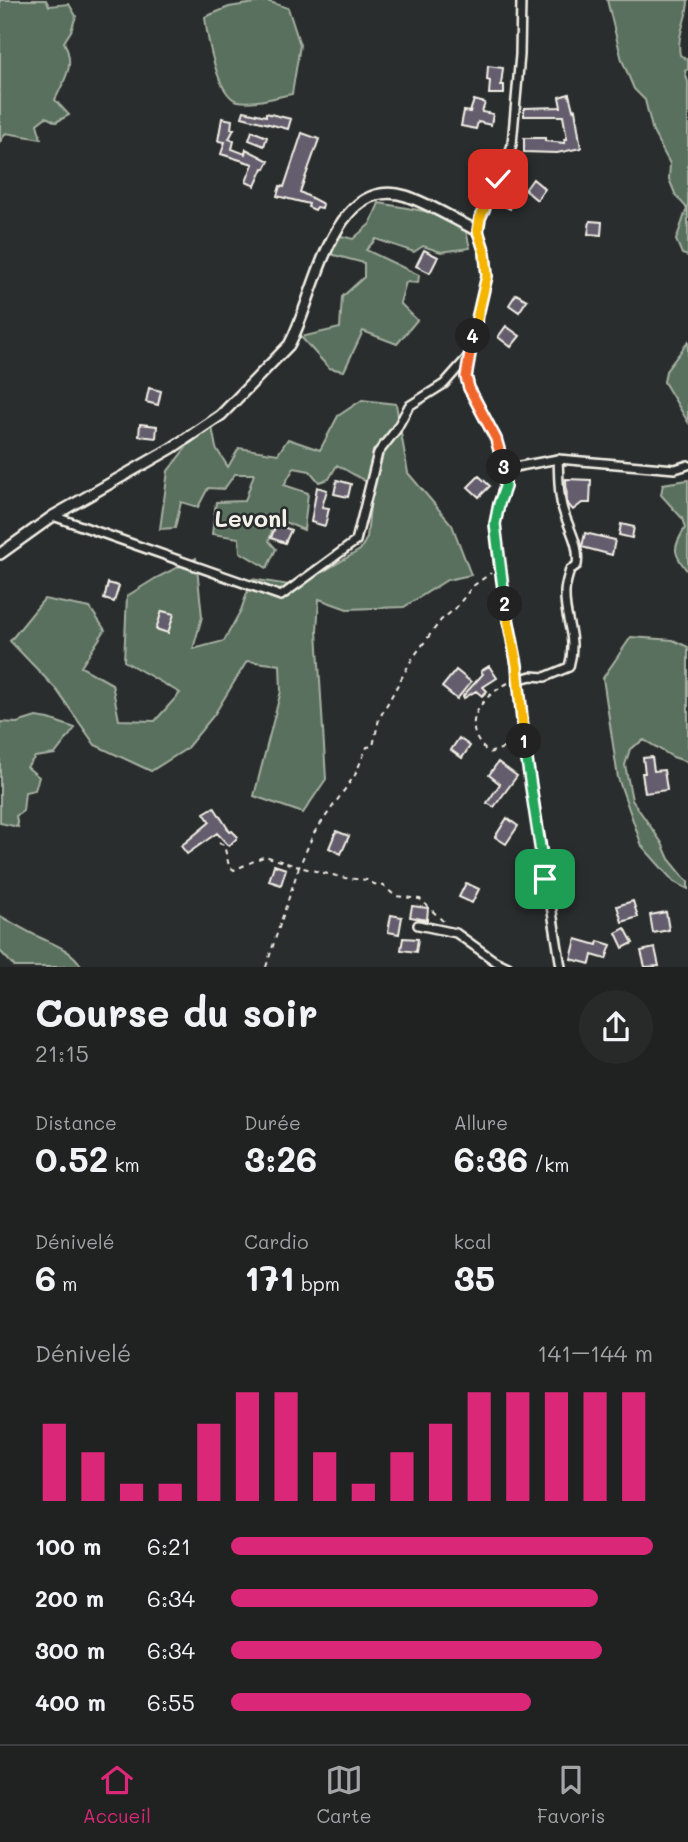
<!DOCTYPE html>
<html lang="fr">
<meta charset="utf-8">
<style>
:root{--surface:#202222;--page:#282a2a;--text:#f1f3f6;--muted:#a2a4a5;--line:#3d3f40;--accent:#db2777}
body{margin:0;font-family:Mali,sans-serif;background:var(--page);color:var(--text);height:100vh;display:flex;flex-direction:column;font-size:26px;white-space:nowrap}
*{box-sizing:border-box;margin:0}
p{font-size:23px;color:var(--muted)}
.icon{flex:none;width:38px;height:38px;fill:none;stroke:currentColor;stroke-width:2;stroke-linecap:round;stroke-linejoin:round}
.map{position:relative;height:967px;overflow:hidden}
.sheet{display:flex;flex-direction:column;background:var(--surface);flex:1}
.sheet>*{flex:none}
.pin{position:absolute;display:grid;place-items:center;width:60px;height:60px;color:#fff;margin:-30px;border-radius:14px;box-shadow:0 4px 10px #0006}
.km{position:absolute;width:35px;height:35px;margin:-18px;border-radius:50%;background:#222;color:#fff;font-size:19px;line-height:35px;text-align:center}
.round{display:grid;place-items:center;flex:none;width:74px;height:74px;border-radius:37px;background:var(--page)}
.summary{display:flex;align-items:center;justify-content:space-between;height:119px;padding:0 35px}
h1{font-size:38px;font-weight:700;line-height:52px}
.stats{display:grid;grid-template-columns:repeat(3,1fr);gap:10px;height:119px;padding:7px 35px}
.stats div{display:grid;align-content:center}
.stats b{font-size:35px;font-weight:700}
.stats small{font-size:19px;font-weight:400}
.stats p{font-size:19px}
.chart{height:196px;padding:14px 35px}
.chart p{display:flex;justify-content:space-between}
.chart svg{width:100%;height:126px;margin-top:7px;stroke:var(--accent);stroke-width:6}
ul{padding:0 35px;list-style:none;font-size:23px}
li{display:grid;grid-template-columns:112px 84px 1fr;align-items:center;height:52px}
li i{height:18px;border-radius:9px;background:var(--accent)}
.tab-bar{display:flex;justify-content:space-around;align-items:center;height:98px;border-top:2px solid var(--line);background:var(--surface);font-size:19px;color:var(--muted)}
.tab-bar a{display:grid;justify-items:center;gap:4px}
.tab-bar .current{color:var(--accent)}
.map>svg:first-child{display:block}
.green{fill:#58705d;stroke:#a6b0a2;stroke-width:2}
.building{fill:#645d6d;stroke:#f4f1e8;stroke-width:2}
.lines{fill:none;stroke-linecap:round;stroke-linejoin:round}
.minor-casing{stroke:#f4f1e8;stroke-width:12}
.tertiary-casing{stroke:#f4f1e8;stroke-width:14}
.path{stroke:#f4f1e8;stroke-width:2;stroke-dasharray:5 5;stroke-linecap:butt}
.minor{stroke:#2a2d2e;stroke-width:7}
.tertiary{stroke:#2a2d2e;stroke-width:9}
.split-1-casing{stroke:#fff;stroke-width:14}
.split-2-casing{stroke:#fff;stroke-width:14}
.split-3-casing{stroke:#fff;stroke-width:14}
.split-4-casing{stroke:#fff;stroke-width:14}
.split-5-casing{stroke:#fff;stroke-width:14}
.split-1{stroke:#22a559;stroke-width:9}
.split-2{stroke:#f5b400;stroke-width:9}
.split-3{stroke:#22a559;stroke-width:9}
.split-4{stroke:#f0652b;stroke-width:9}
.split-5{stroke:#f5b400;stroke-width:9}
.labels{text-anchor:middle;stroke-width:5;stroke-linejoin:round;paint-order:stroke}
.quarter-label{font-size:23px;font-weight:bold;fill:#f4f1e8;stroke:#2a2d2e}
</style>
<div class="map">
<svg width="688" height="967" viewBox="0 0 688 967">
<rect width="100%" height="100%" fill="#2a2d2e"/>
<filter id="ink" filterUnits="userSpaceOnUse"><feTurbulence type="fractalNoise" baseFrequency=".0143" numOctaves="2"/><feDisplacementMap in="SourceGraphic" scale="14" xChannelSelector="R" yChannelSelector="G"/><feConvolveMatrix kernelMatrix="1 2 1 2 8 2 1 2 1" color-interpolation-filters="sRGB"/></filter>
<g filter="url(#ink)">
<!-- green -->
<path class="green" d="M 0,0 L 46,0 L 49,6 L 69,4 L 76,16 L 71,31 L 64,42 C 76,67 65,77 55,100 L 69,115 L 56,122 L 46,117 L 37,124 L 41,139 L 6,133 L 0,142 Z
M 607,0 L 688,0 C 688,19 676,35 680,55 L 688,60 L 688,69 L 685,71 L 688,82 L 688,256 L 682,254 L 676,240 L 687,208 L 676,196 L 669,179 L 670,164 L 653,132 L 645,100 L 634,89 L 622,60 Z
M 267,1 L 288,8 L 300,45 L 292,94 C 275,97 255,104 238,101 C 217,97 207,35 205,17 L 229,7 Z
M 379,203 L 463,218 L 470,248 L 441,252 L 423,246 L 414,252 L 376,239 L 366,250 L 419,275 L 418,283 L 406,282 L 400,303 L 417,320 L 397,344 L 363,331 L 344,371 L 329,368 L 301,337 L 340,328 L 342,297 L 364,277 L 364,263 L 330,254 L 337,235 L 353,239 L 370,224 Z
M 688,342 L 688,422 L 664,382 L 666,371 Z
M 362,400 L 396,404 L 408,473 L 452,525 L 471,575 L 447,580 L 404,607 L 347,609 L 319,599 L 317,631 L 326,779 L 303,813 L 254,796 L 281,691 L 280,665 L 247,661 L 214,715 L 186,749 L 151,771 L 95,745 L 56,689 L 10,641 L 44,599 L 90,608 L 105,630 L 81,667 L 112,684 L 119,720 L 155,721 L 180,693 L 124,661 L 127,596 L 156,578 L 196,558 L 202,617 L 193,649 L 224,641 L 241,610 L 252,579 L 289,585 L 324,571 L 360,550 L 367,538 L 372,485 L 337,465 L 329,479 L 319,482 L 310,471 L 294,468 L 284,485 L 308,493 L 304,530 L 275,518 L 269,541 L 276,549 L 267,568 L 240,552 L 239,538 L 212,534 L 216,502 L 245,501 L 254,474 L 235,474 L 224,489 L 208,488 L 198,507 L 181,502 L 175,528 L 160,529 L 168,471 L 188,445 L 212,427 L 216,448 L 228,467 L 239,448 L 278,454 L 288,439 L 320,450 L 338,416 Z
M 688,480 L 688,572 C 673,552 672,550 685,528 L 682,518 L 661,495 L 663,484 Z
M 631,637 L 673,640 L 688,647 L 688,762 L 673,757 L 644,740 L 630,749 L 625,765 L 632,800 L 662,843 L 669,859 L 688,882 L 688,889 L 674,882 L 642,846 L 618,778 L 603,678 Z
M 36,717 L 49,719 L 75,728 L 55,754 L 35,757 L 27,767 L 39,777 L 35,790 L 25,792 L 23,811 L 16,816 L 18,827 L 0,823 L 0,722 L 17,723 Z
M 0,916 C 13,923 27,932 41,938 C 57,946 72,950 82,967 L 15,967 L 0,951 Z"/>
<!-- building -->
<path class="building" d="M 488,66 L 503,68 L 501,85 L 504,85 L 504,94 L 489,94 L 490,81 L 487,80 Z
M 569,94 L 573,110 L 575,109 L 581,148 L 557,153 L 524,152 L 524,138 L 545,138 L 545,141 L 565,143 L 564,139 L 567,139 L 563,116 L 524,116 L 524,108 L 561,107 L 559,97 Z
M 474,100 L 485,103 L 482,112 L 493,114 L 491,125 L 478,122 L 476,129 L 461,126 L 464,111 L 470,112 Z
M 244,111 L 266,116 L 266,113 L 291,119 L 288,129 L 242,117 Z
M 222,118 L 232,120 L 231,129 L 234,129 L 229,139 L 234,141 L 232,149 L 245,154 L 246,149 L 269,161 L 265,169 L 263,168 L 255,186 L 246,182 L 253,164 L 221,154 L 225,142 L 218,141 Z
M 252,131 L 267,137 L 264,146 L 249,140 Z
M 302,133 L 319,139 L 300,192 L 323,204 L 322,208 L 317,207 L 315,210 L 308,207 L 309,204 L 277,196 L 280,186 L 284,187 Z
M 533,179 L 545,189 L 537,200 L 525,190 Z
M 509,189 L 517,193 L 510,209 L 502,205 Z
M 590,221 L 602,222 L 601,235 L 588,234 Z
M 424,250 L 438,257 L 430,273 L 416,266 Z
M 516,294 L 527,300 L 519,312 L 509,305 Z
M 506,326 L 520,336 L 511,347 L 498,337 Z
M 149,388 L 161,391 L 158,405 L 146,402 Z
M 140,424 L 157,426 L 156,438 L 139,436 Z
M 479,476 L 490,486 L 479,497 L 468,487 Z
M 566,479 L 591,480 L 590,503 L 582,503 L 573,510 L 567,503 Z
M 337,480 L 351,484 L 348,497 L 334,494 Z
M 317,487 L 327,490 L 322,507 L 329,508 L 325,526 L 311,522 Z
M 276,524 L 291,530 L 285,543 L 271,538 Z
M 621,524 L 634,527 L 632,538 L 619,535 Z
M 585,533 L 615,540 L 612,555 L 582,547 Z
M 108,583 L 119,586 L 114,602 L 104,599 Z
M 162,611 L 174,614 L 168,633 L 156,629 Z
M 489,666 L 497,678 L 483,687 L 487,691 L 482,696 L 476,691 L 464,698 L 463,696 L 483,674 L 481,671 Z
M 456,670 L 471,682 L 457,699 L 442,687 Z
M 459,738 L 470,746 L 462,758 L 451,750 Z
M 652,757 L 654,771 L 664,770 L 667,790 L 645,793 L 642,773 L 645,773 L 643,758 Z
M 498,762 L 517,776 L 494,807 L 487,803 L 500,784 L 489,775 Z
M 214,807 L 230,832 L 232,831 L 238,837 L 229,846 L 217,833 L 187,854 L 181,846 L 210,822 L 204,813 Z
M 507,818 L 518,826 L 506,844 L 495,837 Z
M 336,831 L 349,836 L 341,854 L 329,848 Z
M 274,865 L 286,869 L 281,885 L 269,881 Z
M 466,883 L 479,889 L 472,903 L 459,897 Z
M 633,901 L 638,917 L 622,922 L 617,906 Z
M 412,906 L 428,908 L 427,920 L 410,917 Z
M 666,912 L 669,930 L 653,933 L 650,915 Z
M 391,915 L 402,917 L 399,934 L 388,932 Z
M 625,928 L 633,943 L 623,948 L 616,933 Z
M 403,938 L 418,939 L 416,952 L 401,950 Z
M 576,939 L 597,945 L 598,941 L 611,945 L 606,959 L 592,955 L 590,964 L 571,959 Z
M 655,948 L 659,966 L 645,967 L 641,951 Z"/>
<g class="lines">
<!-- minor casing -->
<g class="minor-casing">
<path id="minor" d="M 521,0 L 520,55 L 512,144 L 507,163 L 480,218 L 478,231 L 485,253 L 487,276 L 466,370 L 469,388 L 496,439 L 504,469 L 505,487 L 499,504 L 495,524 L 499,567 L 517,665 L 523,734 L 561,967
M 504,469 L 558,459 L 675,469 L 688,465
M 53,516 L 281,596 L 356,541 L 378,453 L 396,430 L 409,406 L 444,384 L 468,357
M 517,680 L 531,676 L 545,677 L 569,667 C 578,635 564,622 565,593 C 565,585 568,577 570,570 L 577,565 C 580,545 569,529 563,510 C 558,494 559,475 558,459
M 418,925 L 456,933 L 495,961 L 508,967"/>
</g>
<!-- tertiary casing -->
<g class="tertiary-casing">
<path id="tertiary" d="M 0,554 L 53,516 L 172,448 L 221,415 L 289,345 C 315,301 330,173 406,196 C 430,204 455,220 478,231"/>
</g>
<!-- path -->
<path class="path" d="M 508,683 C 479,698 458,727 489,753 L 509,746 L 516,751
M 219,843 L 224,845 L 229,866 L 234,870 L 265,856 L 299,867 L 314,833 L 355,775 L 367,747 L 373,746 L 379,719 L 412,659 L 441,620 L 455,609 L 473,586 L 491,573
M 266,967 L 299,867 L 345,878 L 367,880 L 374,884 L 384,886 L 395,896 L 420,899 L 444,922"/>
<!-- minor -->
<use href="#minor" class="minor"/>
<!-- tertiary -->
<use href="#tertiary" class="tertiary"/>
</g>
</g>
<g class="lines" filter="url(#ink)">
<!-- split-1 casing -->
<g class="split-1-casing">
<path id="split-1" d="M 524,741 L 545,879"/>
</g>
<!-- split-2 casing -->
<g class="split-2-casing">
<path id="split-2" d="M 505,604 L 517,665 L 524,741"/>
</g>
<!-- split-3 casing -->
<g class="split-3-casing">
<path id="split-3" d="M 504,467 L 505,487 L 499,504 L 495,524 L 505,604"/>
</g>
<!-- split-4 casing -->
<g class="split-4-casing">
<path id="split-4" d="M 473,336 L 466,377 L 469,388 L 496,439 L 504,467"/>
</g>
<!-- split-5 casing -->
<g class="split-5-casing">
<path id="split-5" d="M 473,336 L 487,276 L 485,253 L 478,231 L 480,218 L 498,179"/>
</g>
<!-- split-1 -->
<use href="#split-1" class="split-1"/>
<!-- split-2 -->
<use href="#split-2" class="split-2"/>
<!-- split-3 -->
<use href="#split-3" class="split-3"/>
<!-- split-4 -->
<use href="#split-4" class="split-4"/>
<!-- split-5 -->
<use href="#split-5" class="split-5"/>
</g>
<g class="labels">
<!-- quarter labels -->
<g class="quarter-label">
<text x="251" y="527">Levonl</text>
</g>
</g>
</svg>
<div class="pin" style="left:545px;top:879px;background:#1e9e55"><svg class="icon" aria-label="arrive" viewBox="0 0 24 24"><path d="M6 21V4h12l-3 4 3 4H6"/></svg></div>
<div class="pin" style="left:498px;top:179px;background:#d93025"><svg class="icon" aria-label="check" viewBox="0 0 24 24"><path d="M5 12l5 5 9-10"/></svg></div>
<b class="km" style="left:524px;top:741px">1</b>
<b class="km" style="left:505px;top:604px">2</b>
<b class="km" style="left:504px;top:467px">3</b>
<b class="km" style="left:473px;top:336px">4</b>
</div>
<section class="sheet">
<div class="summary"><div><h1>Course du soir</h1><p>21:15</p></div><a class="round"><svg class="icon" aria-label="share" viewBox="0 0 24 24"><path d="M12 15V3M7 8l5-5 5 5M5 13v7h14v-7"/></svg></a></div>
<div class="stats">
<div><p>Distance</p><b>0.52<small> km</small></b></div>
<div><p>Durée</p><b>3:26</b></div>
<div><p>Allure</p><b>6:36<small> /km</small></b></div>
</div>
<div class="stats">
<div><p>Dénivelé</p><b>6<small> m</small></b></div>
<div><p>Cardio</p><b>171<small> bpm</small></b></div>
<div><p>kcal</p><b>35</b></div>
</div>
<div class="chart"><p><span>Dénivelé</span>141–144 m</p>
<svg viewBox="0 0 160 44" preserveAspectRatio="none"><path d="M5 44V17M15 44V27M25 44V38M35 44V38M45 44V17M55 44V6M65 44V6M75 44V27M85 44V38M95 44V27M105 44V17M115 44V6M125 44V6M135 44V6M145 44V6M155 44V6"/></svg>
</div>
<ul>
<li><b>100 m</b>6:21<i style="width:100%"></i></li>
<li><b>200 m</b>6:34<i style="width:87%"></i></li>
<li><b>300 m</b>6:34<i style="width:88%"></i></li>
<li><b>400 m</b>6:55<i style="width:71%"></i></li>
</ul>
</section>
<nav class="tab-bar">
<a class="current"><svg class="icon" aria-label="home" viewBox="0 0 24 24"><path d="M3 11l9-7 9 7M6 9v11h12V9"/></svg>Accueil</a>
<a><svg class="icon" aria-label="map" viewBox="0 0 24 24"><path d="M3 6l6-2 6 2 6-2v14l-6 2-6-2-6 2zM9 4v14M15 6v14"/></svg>Carte</a>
<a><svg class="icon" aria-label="saved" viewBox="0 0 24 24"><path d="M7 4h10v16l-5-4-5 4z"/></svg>Favoris</a>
</nav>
